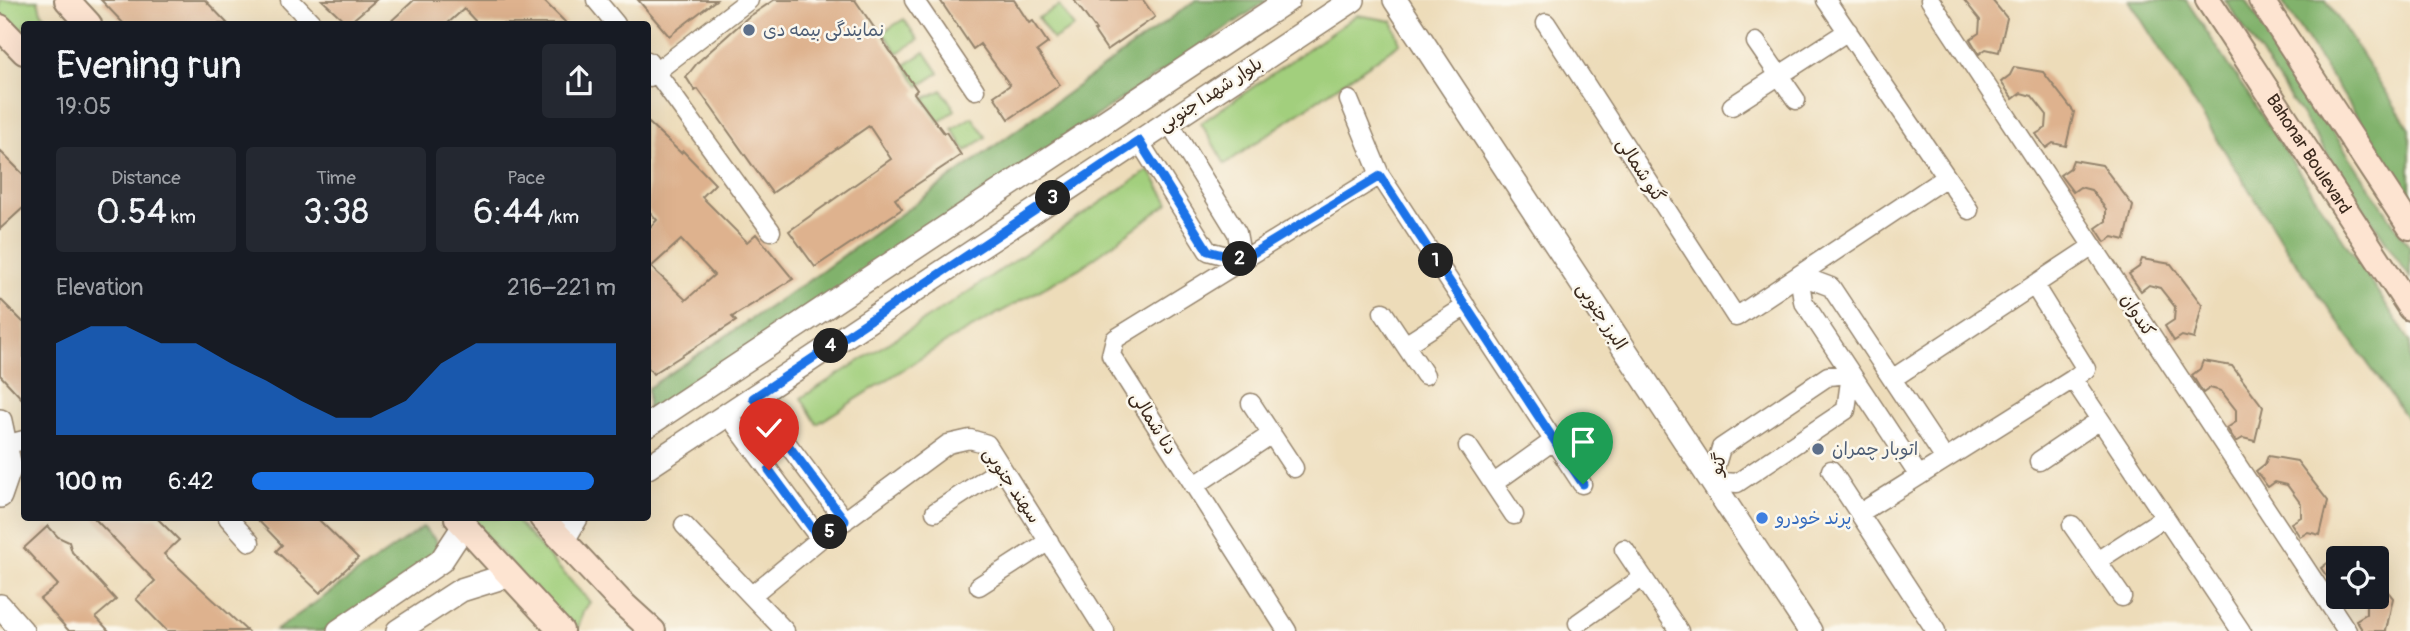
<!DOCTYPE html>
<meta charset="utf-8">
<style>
:root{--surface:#171b24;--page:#242831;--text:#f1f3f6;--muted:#9ea1a6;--accent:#1a73e8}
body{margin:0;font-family:Pangolin,"Playpen Sans Arabic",sans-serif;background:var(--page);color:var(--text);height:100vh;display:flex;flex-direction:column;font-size:26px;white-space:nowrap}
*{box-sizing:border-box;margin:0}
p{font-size:23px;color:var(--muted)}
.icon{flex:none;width:38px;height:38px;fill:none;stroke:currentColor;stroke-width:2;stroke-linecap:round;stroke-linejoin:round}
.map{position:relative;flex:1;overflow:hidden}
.drawer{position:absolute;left:21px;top:21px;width:630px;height:500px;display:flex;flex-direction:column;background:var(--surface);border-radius:7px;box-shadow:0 7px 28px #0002}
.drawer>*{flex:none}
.tools{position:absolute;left:2326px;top:546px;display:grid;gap:14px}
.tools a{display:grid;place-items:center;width:63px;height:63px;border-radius:7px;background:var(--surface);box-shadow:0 7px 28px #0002;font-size:35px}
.pin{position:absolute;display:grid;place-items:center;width:60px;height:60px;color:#fff;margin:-72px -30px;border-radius:50% 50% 50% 0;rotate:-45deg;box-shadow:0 0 7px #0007}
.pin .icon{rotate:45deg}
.km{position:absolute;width:35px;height:35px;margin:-18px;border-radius:50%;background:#222;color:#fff;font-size:19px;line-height:35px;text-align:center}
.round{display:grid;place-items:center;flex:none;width:74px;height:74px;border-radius:7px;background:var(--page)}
.overview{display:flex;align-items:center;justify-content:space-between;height:119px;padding:0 35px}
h1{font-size:38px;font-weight:600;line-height:52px}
.metrics{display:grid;grid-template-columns:repeat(3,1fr);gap:10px;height:119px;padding:7px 35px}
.metrics div{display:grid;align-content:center;border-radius:7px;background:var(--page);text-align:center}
.metrics b{font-size:35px;font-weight:600}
.metrics small{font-size:19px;font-weight:400}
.metrics p{font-size:19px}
.chart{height:196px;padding:14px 35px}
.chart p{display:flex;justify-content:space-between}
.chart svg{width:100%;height:126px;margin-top:7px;fill:var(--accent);opacity:.7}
ul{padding:0 35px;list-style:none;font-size:23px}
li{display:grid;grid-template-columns:112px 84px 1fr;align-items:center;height:52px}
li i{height:18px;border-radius:9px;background:var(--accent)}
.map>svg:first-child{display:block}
.green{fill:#a2cf7d;stroke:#6e7c4e;stroke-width:2}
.forest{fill:#81b26c;stroke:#5e6e45;stroke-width:2}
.building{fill:#deb28e;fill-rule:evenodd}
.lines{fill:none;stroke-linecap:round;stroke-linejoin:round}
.minor-casing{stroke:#94836c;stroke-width:21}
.tertiary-casing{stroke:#94836c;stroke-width:26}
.secondary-casing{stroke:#94836c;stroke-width:28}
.minor{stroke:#fff;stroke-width:18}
.tertiary{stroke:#fff;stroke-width:23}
.secondary{stroke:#fde4d1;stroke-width:24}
.route-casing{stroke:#fff;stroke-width:14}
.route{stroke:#1a73e8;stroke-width:9}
.service-dot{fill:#5c6f8a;stroke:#fbf7ec;stroke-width:2.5}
.shop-dot{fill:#3f7fe0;stroke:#fbf7ec;stroke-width:2.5}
.labels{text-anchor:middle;stroke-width:5;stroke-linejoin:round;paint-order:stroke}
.service-label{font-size:18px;fill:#4e5e75;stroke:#fbf7ec;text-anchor:start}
.street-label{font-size:18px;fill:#3b2a1e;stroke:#fbf7ec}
.shop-label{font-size:18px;fill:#366cbe;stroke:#fbf7ec;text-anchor:start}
</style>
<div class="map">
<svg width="2410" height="631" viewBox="0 0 2410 631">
<rect width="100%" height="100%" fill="#fbf7ec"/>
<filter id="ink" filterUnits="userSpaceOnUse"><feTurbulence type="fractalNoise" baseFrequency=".0143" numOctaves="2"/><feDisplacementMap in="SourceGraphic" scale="14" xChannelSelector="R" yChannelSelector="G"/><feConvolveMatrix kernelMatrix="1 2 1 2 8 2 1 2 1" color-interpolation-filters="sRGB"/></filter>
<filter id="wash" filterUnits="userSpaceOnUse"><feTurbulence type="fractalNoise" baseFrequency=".00686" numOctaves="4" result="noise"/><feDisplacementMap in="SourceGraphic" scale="28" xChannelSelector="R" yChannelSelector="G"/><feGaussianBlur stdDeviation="1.57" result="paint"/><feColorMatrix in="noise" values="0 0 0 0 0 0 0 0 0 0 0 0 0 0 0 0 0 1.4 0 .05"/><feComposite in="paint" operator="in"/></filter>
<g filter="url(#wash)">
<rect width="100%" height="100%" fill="#eddcb9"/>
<!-- green -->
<path class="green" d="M 0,0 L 38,0 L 41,12 L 54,24 L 24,24 L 24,33 L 0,14 Z
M 1059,6 L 1074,27 L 1053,40 L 1038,18 Z
M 1357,15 L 1392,21 L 1400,43 L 1225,164 L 1201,123 Z
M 904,19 L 918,40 L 898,53 L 883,32 Z
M 925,52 L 939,73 L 919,86 L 905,65 Z
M 942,90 L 955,110 L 939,122 L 924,99 Z
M 972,117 L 986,137 L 966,151 L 952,129 Z
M 1149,170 L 1169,203 L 1080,268 L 948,341 L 817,424 L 801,398 L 956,300 Z
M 468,518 L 514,518 L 590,602 L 583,612 L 577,631 L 574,631 Z"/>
<!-- forest -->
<path class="forest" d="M 1196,0 L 1268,0 L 648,418 L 648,388 L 814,277 Z
M 2129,0 L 2186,0 L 2410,341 L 2410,423 L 2288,251 Z
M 2225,0 L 2246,0 L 2410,248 L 2410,278 Z
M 2281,0 L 2326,0 L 2410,129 L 2410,197 Z
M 423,527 L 436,540 L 437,550 L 431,561 L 329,631 L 275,631 Z"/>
<g id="blocks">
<!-- building -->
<path class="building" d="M 101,0 L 205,0 L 228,24 L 124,24 Z
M 322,0 L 376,0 L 348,24 Z
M 414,0 L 543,0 L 567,24 L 478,24 L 464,9 L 447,24 L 388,24 Z
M 638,0 L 716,0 L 669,36 Z
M 774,0 L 855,0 L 917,90 L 914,93 L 944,133 L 946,132 L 961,155 L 895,199 L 902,209 L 815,267 L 789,231 L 891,159 L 869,126 L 772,193 L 723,124 L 698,89 L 695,91 L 686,77 L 698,62 L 747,18 Z
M 940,0 L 1014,0 L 1029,23 L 1033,21 L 1048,43 L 1037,51 L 1060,85 L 1009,119 L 994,96 L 1010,85 L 980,44 L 973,49 Z
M 1074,0 L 1143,0 L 1155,17 L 1107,50 L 1094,31 L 1096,30 Z
M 1964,0 L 1992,0 L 2007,18 L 1999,52 L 1986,49 L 1979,54 L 1970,39 L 1979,33 L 1980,20 Z
M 2014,67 L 2043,72 L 2074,112 L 2066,146 L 2053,143 L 2046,148 L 2036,134 L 2046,128 L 2047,115 L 2032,96 L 2021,93 L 2013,99 L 2001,82 L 2010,75 Z
M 648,122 L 681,153 L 683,151 L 715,184 L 702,197 L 747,242 L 756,234 L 793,279 L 732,317 L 736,321 L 653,374 L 648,367 L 648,229 L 657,220 L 648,210 ZM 681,240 L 714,275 L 686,300 L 651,267 Z
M 0,151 L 24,175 L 24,207 L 0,229 Z
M 2073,160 L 2102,165 L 2133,206 L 2125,240 L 2113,237 L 2105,242 L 2096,228 L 2106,221 L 2106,209 L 2091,190 L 2080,187 L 2073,192 L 2060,175 L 2070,168 Z
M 2142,259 L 2171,264 L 2202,305 L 2194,339 L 2182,336 L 2174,341 L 2165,326 L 2174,320 L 2175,307 L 2160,288 L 2149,285 L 2141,291 L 2129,274 L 2139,267 Z
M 0,299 L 24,323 L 24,401 L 0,375 Z
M 2203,361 L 2232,366 L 2263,407 L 2255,441 L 2243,438 L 2236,442 L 2227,428 L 2236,422 L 2236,410 L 2221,391 L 2210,388 L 2203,393 L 2192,375 L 2200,369 Z
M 2268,456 L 2297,461 L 2328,501 L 2320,535 L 2308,532 L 2300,537 L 2291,523 L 2301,517 L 2301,504 L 2287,485 L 2275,482 L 2268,487 L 2256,471 L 2265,464 Z
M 94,518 L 157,518 L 179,540 L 164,554 L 247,631 L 167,631 L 136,599 L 155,581 Z
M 256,518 L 317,518 L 358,558 L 320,593 L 276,551 L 282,545 Z
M 48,526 L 58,537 L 69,542 L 72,552 L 116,600 L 96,617 L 109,631 L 69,631 L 40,599 L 58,585 L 24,548 Z
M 2338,555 L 2338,592 L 2321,568 Z
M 2376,577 L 2393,598 L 2386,631 L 2363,631 L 2356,620 L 2366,614 L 2366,597 L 2376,597 Z"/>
</g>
</g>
<g filter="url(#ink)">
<use href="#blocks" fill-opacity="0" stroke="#94836c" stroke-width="2"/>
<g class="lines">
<!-- minor casing -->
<g class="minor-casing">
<path id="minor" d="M 290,0 L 313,24
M 596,0 L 616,24
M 914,0 L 975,90
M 1826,0 L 1969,210
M 1930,0 L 2347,631
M 1546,23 L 1736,317 L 1946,177
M 1756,42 L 1796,100
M 648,61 L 771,231
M 649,77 L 749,0
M 1349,100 L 1380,175
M 1732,106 L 1848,31
M 1139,141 L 1208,251 L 1242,260 L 1237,233 L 1168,121
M 1383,312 L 1425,375
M 1405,345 L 1466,306
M 1851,374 L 1846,410 L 1737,483 L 1711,481 L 1721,448 L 1828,376 Z
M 1892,379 L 2093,246
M 2073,379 L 2241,631
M 753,398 L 845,521
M 1251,403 L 1294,468
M 728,415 L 820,539
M 5,445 L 24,440
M 1468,446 L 1514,515
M 2039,461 L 2100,420
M 1831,470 L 1936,631
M 1919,476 L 1803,301 L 1799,275 L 1831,287 L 1945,459
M 1494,483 L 1553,441
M 1194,486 L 1272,434
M 935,512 L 1002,468
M 1860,513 L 2073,379 L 2086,369 L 2034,285
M 228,518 L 250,542
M 684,525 L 785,631
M 2072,525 L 2122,597
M 1624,549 L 1679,631
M 2097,561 L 2165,517
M 979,586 L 1049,541
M 752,595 L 820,539 L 948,444 L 970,439 L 987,444 L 1105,631
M 1578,623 L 1643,577
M 1287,631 L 1111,355 L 1115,339 L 1380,175 L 1582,484"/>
</g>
<!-- tertiary casing -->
<g class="tertiary-casing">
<path id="tertiary" d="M 1395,0 L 1810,631
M 0,421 L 10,467 L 0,496
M 648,425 L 1288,0
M 648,467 L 1353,0
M 563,540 L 576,518
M 0,606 L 22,631
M 339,631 L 441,561 L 464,526
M 398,631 L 461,590 L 509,575"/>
</g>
<!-- secondary casing -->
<g class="secondary-casing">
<g id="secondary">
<path d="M 67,0 L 89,24"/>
<path id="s1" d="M 2208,0 L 2410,308"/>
<path d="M 2261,0 L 2410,227"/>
<path d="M 0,27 L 24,52"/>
<path d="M 457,518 L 561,631"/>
<path d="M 542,518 L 619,600 L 653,631"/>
</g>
</g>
<!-- minor -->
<use href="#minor" class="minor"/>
<!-- tertiary -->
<use href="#tertiary" class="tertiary"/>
<!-- secondary -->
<use href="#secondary" class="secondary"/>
</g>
</g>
<g class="lines" filter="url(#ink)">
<!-- route casing -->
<g class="route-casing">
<path id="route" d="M 769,470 L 820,539 L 845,521 L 753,398 L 1139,141 L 1208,251 L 1242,260 L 1380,176 L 1583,484"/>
</g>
<!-- route -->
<use href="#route" class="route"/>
</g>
<!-- markers -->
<g class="service-dot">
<circle cx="749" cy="30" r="7"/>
<circle cx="1818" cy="449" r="7"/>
</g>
<circle class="shop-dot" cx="1762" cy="518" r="7"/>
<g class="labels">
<!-- service labels -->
<g class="service-label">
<text x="763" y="36">نمایندگی بیمه دی</text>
<text x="1832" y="455">اتوبار چمران</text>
</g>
<!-- street labels -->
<g class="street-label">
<text transform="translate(1210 94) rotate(-33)" y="6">بلوار شهدا جنوبی</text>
<text dy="6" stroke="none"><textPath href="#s1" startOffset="184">Bahonar Boulevard</textPath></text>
<text transform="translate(1641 170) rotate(57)" y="6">گنو شمالی</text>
<text transform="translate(2138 315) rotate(57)" y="6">کندوان</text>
<text transform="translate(1602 316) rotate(57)" y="6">البرز جنوبی</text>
<text transform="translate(1154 423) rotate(58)" y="6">دنا شمالی</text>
<text transform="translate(1718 464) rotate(-73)" y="6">گنو</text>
<text transform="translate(1012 485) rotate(56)" y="6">سهند جنوبی</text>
</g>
<!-- shop labels -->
<g class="shop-label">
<text x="1776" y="524">پرند خودرو</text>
</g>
</g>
</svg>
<div class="tools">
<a><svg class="icon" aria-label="locate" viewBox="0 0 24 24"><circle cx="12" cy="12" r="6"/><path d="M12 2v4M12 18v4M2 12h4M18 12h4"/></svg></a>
</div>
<div class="pin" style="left:1583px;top:484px;background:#1e9e55"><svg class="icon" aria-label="arrive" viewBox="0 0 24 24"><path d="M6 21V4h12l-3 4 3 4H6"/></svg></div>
<div class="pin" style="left:769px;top:470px;background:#d93025"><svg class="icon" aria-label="check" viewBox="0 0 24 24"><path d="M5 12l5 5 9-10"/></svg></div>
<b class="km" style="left:1436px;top:261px">1</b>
<b class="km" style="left:1240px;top:259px">2</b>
<b class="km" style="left:1053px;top:198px">3</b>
<b class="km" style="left:831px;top:346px">4</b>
<b class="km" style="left:830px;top:532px">5</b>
<section class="drawer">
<div class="overview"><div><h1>Evening run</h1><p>19:05</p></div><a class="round"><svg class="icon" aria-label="share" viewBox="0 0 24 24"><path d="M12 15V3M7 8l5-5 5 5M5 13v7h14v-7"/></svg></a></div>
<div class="metrics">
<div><p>Distance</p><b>0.54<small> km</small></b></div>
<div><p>Time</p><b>3:38</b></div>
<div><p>Pace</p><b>6:44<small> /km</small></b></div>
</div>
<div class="chart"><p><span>Elevation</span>216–221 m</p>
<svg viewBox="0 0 160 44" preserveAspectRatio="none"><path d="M0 44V12L10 6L20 6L30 12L40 12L50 19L60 25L70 32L80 38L90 38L100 32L110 19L120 12L130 12L140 12L150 12L160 12V44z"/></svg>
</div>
<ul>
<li><b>100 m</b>6:42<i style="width:94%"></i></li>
</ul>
</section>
</div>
